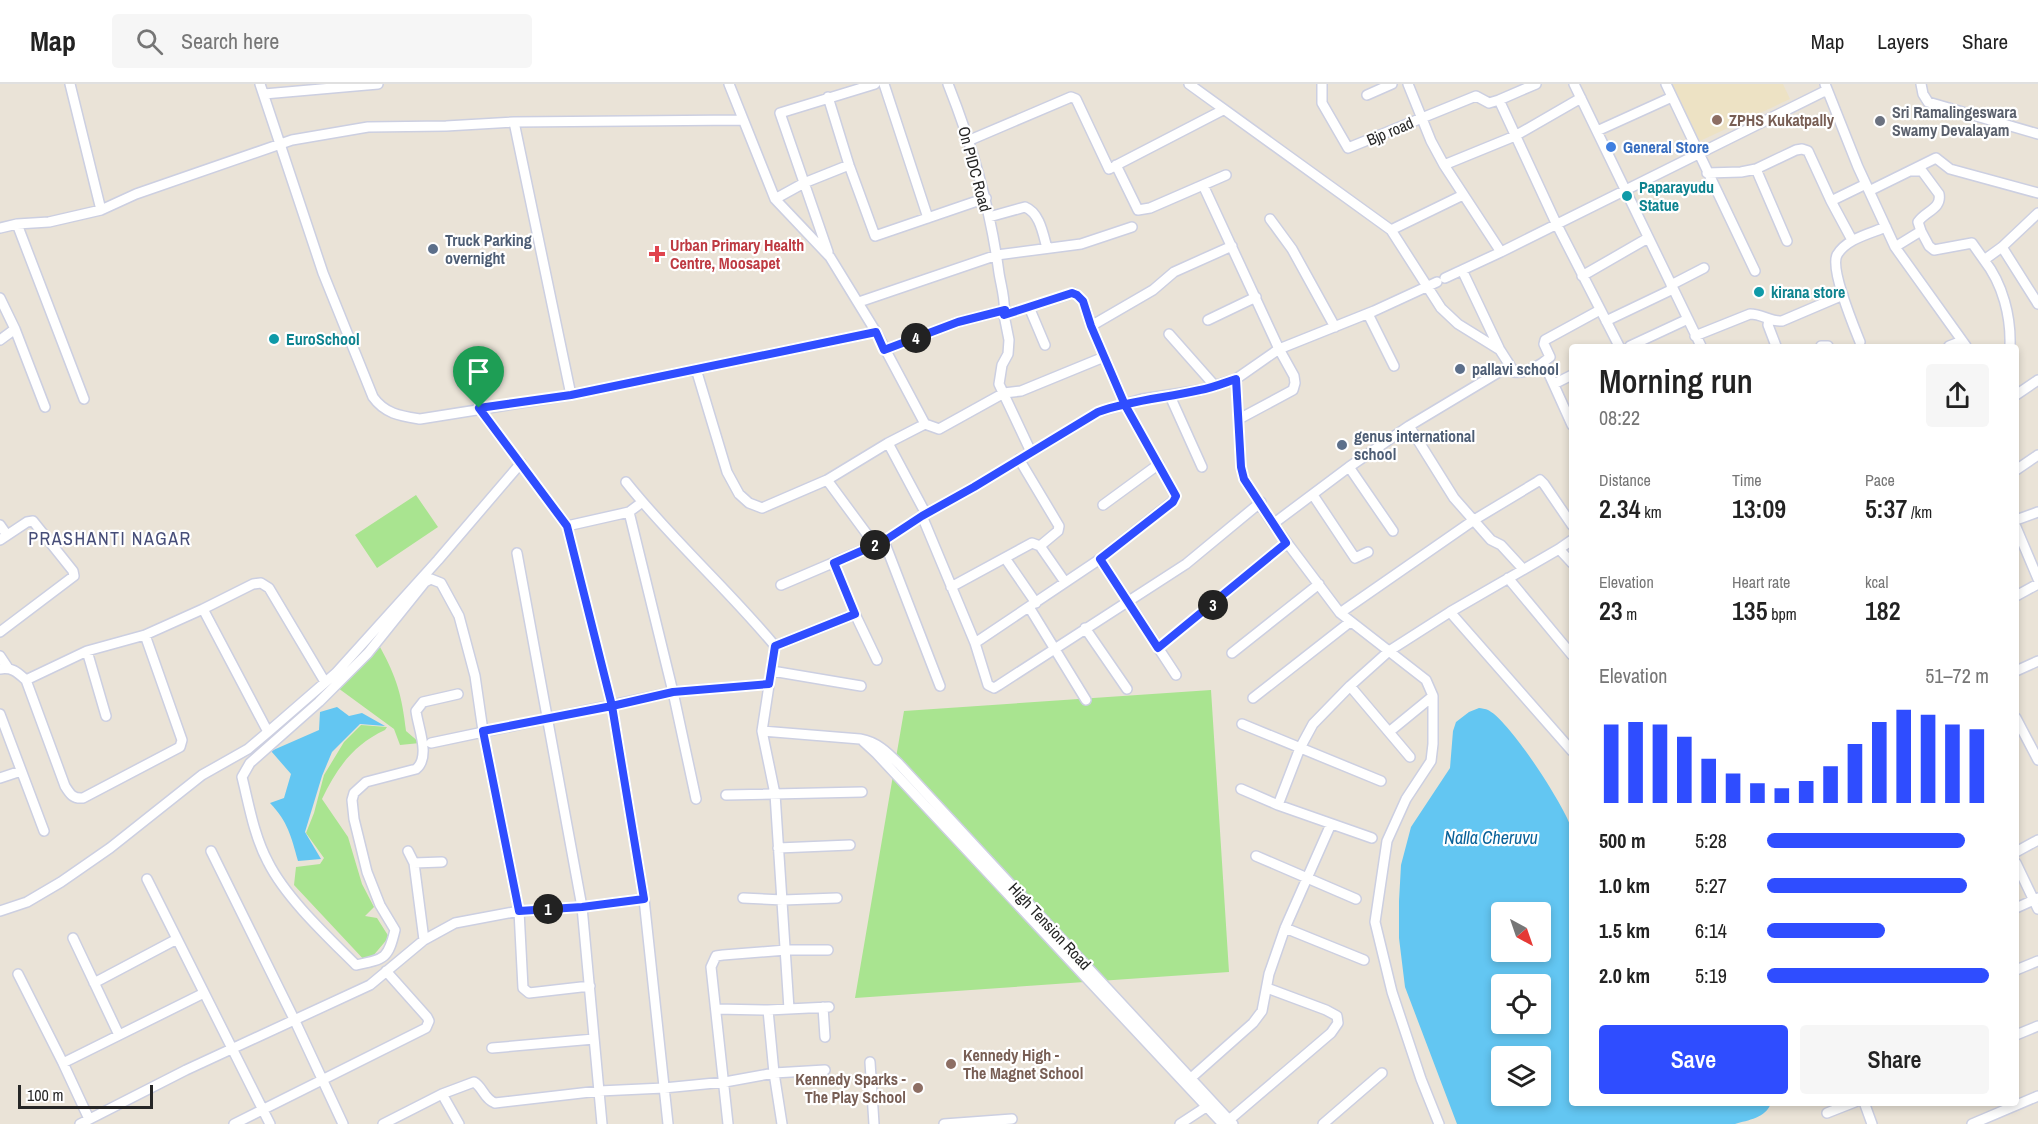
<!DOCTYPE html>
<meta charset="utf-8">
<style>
:root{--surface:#fff;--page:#f6f6f6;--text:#222;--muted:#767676;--line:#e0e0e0;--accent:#2f4dff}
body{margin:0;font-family:"Archivo Narrow",sans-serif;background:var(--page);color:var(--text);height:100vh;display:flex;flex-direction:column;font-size:22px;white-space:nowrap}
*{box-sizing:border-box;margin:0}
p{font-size:20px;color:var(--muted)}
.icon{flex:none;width:33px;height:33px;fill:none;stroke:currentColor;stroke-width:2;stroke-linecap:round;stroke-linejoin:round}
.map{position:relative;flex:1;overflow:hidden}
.drawer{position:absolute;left:1569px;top:260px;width:450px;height:762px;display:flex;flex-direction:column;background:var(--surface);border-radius:6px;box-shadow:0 3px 9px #0003}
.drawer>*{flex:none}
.needle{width:39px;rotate:140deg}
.controls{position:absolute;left:1491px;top:818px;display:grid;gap:12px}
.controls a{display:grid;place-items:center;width:60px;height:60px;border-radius:6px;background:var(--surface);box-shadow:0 3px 9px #0003;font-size:30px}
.scale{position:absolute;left:18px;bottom:15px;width:135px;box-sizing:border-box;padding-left:6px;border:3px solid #262626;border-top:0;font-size:16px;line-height:21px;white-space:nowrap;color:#262626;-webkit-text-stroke:4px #fff;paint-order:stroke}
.pin{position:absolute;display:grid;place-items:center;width:51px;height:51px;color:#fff;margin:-62px -26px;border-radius:50% 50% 50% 0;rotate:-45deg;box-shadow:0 0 6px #0007}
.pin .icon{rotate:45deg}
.km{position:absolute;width:30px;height:30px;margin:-15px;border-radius:50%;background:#222;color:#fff;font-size:16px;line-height:30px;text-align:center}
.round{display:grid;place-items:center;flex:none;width:63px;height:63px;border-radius:6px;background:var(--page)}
.head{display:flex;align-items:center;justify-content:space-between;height:102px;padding:0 30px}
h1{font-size:33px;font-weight:600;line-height:45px}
.figures{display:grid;grid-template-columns:repeat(3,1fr);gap:9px;height:102px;padding:6px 30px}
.figures div{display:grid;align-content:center}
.figures b{font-size:26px;font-weight:600}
.figures small{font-size:16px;font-weight:400}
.figures p{font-size:16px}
.chart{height:168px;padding:12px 30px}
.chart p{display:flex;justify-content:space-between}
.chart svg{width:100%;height:108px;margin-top:6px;stroke:var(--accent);stroke-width:6}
.cta{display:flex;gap:12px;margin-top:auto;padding:12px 30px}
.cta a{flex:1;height:69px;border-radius:6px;background:var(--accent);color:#fff;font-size:24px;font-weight:600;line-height:69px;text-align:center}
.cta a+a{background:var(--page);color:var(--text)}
ul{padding:0 30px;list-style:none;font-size:20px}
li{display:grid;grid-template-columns:96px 72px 1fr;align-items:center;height:45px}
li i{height:15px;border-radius:8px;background:var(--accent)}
header{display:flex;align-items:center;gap:36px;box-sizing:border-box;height:84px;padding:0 30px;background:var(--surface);border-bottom:2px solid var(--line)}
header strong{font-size:28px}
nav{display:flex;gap:33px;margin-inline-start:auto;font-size:21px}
.search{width:420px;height:54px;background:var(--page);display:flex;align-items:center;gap:15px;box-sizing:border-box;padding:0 21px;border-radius:6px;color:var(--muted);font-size:22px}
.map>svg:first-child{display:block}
.education{fill:#ede2c4}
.green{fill:#a9e490}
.water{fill:#63c6f2;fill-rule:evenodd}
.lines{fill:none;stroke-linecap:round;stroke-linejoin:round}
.minor-casing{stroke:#cccfe1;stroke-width:12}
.minor{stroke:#fff;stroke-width:9}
.route-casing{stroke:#fff;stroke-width:12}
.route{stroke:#2f4dff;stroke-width:8}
.education-dot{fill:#8d6e63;stroke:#fff;stroke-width:2}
.worship-dot{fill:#6b7280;stroke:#fff;stroke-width:2}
.shop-dot{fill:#3f7fe0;stroke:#fff;stroke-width:2}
.culture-dot{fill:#0f9aa8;stroke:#fff;stroke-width:2}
.service-dot{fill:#5c6f8a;stroke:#fff;stroke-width:2}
.health-dot{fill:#e0444e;stroke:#fff;stroke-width:2}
.labels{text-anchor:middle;stroke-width:4.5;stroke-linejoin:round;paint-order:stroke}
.worship-label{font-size:16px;font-weight:bold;fill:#5b616d;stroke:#fff;text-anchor:start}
.education-label{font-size:16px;font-weight:bold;fill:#785e54;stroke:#fff;text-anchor:start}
.street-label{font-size:16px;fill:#262626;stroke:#fff}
.shop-label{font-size:16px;font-weight:bold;fill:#366cbe;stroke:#fff;text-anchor:start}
.culture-label{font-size:16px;font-weight:bold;fill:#0d838f;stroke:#fff;text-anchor:start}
.service-label{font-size:16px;font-weight:bold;fill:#4e5e75;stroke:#fff;text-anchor:start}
.health-label{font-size:16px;font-weight:bold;fill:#be3a42;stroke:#fff;text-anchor:start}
.neighbourhood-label{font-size:18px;letter-spacing:1.5px;fill:#464d78;stroke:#fff}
.water-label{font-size:18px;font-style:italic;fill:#086199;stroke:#fff}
</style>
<header>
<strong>Map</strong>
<div class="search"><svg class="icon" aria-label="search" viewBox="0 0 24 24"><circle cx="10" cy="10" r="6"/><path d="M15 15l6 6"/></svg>Search here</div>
<nav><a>Map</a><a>Layers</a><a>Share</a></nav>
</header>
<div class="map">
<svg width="2038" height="1040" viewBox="0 0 2038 1040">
<rect width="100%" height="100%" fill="#eae3d7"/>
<!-- education -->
<path class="education" d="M 1671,0 L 1783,0 L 1790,15 L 1700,57 Z"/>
<!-- green -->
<path class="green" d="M 416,411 L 438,443 L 377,484 L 355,451 Z
M 380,563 C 397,594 402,612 406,647 L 420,659 L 400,661 L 394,645 L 338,604 L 349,589 Z
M 1211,606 L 1229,888 L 855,914 L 904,627 Z
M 361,641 L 387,643 L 385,646 C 353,661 337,684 322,715 L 348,753 L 362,800 L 374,823 L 365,832 L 377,834 L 389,853 L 367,879 L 294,801 L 296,783 L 320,780 L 324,774 L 306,749 L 314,729 L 324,691 L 344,658 Z"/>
<!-- water -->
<path class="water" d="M 337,623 L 349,632 L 362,629 L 385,642 L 360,640 L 332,668 L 322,692 L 305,748 L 321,775 L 298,777 C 291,752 288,738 270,719 L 284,714 L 291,690 L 271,667 L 319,646 L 320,628 Z
M 1479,624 C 1481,624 1486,625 1488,626 C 1509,636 1565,722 1572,746 L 1572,1018 L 1771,1019 C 1766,1034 1748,1036 1735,1040 L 1457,1040 L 1405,903 L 1399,854 L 1399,817 L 1401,781 L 1411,743 L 1450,684 L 1453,647 L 1456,638 L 1469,628 ZM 1502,828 L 1540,828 L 1540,867 L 1502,867 ZM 1502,900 L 1540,900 L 1540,939 L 1502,939 ZM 1502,972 L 1540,972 L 1540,1011 L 1502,1011 Z"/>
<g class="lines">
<!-- minor casing -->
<g class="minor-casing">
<path id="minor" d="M 70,0 L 101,126
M 260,0 L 323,189 L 373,313 C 385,330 401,332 420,335 L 571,311 L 876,248 L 925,340 L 888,359 L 827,396 L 762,424 L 749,419 L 739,410 L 727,388 L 696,285
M 729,0 L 775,115 L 830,173 L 876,248
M 884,0 L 928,134
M 948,0 C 973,63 990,122 999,189 C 1001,202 1006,217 1004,231 L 1073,209 L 1077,211 L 1083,217 L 1091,242 L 1125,321 L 1176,412 L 1172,418 L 1100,475 L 975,559 L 988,601 L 994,604 L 999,601 L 1186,480 L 1261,418
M 1189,0 L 1391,146 L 1441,224 L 1458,240 L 1500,266 L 1514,288 C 1526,290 1541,281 1550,273 L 1544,260 L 1545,256 L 1600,226
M 1322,0 L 1322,19 L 1348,64 L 1476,12 L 1489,19 L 1499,16 L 1536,0
M 1408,0 L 1431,57 L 1444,81 L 1501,168
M 1574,0 L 1701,262
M 1666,0 L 1755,187
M 1825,0 L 1858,83 L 1895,163 L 1966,262
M 1921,0 L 1923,10 L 1928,18 L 2038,50
M 264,10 L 378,0
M 1367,11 L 1392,0
M 828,13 L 849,81 L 875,152 L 986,114
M 1499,16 L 1556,139 L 1619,262
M 514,38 L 742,36
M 1597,47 L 1672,13
M 970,56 L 1071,13 L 1076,15 L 1109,85 L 1223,26
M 1116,81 L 1138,126 L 1150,124 L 1226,91
M 1444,81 L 1515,52 L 1581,14
M 1756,85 L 1796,66 L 1802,65 L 1808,67 L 1831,117 L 1852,156
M 1912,87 L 1922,87 L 1939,110 C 1942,125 1925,127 1918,138 L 1921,147
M 1707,89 L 1741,88 L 1756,85 L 1787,157
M 1203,101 L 1279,265 L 1294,292 L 1295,299 L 1293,306 L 1239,335
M 1869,107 L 1936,74 L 1950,85 L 2038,109
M 775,115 L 804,99 L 849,81
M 1831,117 L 1866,100
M 989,133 L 1025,123 C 1040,129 1043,150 1047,164
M 1270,135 L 1292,165 L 1335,243
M 17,140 L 84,315
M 0,144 L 17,140 L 49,138 L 101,126 L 136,110 L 292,56 L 368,43 L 446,42 L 514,38 L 571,311
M 1391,146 L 1463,111
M 1895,163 L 1921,147 L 1929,162 L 1934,166 L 1972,159 L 1984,176 L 2002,163 L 2038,129
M 2002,163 L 2038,220
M 828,168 L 780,29 L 875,0
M 1984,176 C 2003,200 2011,233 2010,262
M 1462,186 L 1499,264
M 1582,192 L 1648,154
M 1445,194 L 1501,168 L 1827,6
M 1671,201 L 1704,184
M 0,214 L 15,245 L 45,323
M 859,218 L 997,171 L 1081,160 L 1132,143
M 1029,223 L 1045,261
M 1368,230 L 1394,282
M 1004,231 L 1009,256 L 1008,270 L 1002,281 L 999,300 L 1031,368
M 1769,235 L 1768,241 L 1776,262
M 1208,236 L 1256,213
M 1606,237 L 1673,205
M 1091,242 L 1153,206 L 1174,188 L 1232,162
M 1169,250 L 1215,302
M 1695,252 L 1750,230 C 1762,230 1771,238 1782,237 L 1843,211
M 0,256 L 15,245
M 1860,258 C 1854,243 1830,185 1837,171 C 1846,155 1869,150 1886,143
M 1630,262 L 1688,235
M 1821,262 L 1828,262
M 1949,262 L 1962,257
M 884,266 L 958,238 L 1005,226
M 1544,279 L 1572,341
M 1236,295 L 1241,383 L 1244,395 L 1273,440 L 1349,383 L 1409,342 L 1509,282
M 1554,300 L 1572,291
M 2016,311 L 2038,296
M 1170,312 L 1202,383
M 479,324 L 567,442 L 612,622 L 644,815 L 668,1040
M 925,340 L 939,345 L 1004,309 L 1021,307 L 1104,273
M 1409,342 L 1454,414 L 1491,456 L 1501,461 L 1523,485
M 888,359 L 926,430
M 1019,375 L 1059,442 L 1058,447 L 1040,462
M 1349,383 L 1393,447
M 2016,386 L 2038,371
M 827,396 L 875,461
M 626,398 C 672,456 728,505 775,562 L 762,647 L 775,710 L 789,925
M 1313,411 L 1355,474 L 1368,468
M 1103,421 L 1159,380
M 629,428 L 673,608 L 696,715
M 922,432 L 975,559
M 2016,436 L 2038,428
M 1273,440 L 1340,529 L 1426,596 L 1433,612 L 1433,660 L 1431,677 L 1406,715 L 1387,757 L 1375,838 L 1392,908 L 1421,995 L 1439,1040
M 0,441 L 7,451
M 567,442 L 629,428 L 641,419
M 2016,443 L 2038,495
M 0,456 L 27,438 L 33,437 L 73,487 L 74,492 L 0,548
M 884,457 L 940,602
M 1559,465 L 1572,456
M 517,469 L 582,823 L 602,1040
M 1005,474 L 1036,519
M 1100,475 L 1176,591
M 1508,494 L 1572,571
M 781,501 L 884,457 L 922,432 L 974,403 L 1098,328 L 1142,315 L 1201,306 L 1236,295 L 1279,265 L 1374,227 L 1437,198
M 951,503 L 1032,459 L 1040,462 L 1065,498
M 2016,512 L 2038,500
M 1029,523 L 1086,616
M 203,525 L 268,648
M 1450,528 L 1572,667
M 1340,529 L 1474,436 L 1537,398 L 1540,396 L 1544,400 L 1572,441
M 855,530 L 877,576
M 1085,544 L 1127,605
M 775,562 L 855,530 L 834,479
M 1158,564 L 1286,459
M 87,567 L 106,632
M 1232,569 L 1319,500
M 0,572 L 8,584
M 0,585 C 12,583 17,588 26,596 L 65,702 C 70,710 73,715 83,714 L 180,663 L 182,656 L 145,551
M 772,587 L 861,602
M 2016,587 L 2038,577
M 26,596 L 87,567 L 145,551 L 203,525 L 253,500 L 261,499 L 269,504 L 325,598
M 458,610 L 423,618 L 416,627 C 418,644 431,673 416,685 L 366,698 L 354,709 L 352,716 L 354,735 L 367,788 L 380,821 L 395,846 C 388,875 385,875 356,881 C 327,852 286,814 268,778 C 254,752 249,721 242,693 L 250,679 L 319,618 L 368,569 L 425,498 L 431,495 L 441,499 L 459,532 L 475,592 L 483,647 L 519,827 L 523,904 L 529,909 L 590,902
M 1253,614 L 1350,538
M 0,630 L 44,747
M 2016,634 L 2038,676
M 1242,640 L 1381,697
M 762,647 L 860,655 C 877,658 887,668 899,680 L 1233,1040
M 1389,648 L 1433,612
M 863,657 L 876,669 L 1223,1040
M 431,659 L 673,608 L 769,600
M 1410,673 L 1350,602 L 1389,567 L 1450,528 L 1559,465 L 1572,479
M 0,694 L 21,687
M 1241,705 L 1278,721 L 1372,754
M 726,711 L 862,708
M 1278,721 L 1300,664 L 1313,640 L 1350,602
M 778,764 L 850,761
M 211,767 L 295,937 L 343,1040
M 408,767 L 414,779 L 424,856
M 2016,768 L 2038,756
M 1256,772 L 1356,815
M 414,779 L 442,778
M 2016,779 L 2038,825
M 147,795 L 270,1040
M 743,814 L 783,816 L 837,814
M 2016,824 L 2038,814
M 0,827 L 27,818 L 61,798 L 110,764 L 202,691 L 248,665 L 268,648 L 336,589 L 438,476 L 521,379
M 1285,844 L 1364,876
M 73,854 L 119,951
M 2016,886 L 2038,877
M 18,890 L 63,979 L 89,1035
M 94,899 L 177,855
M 823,923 L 825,953
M 716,925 L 768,926
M 2016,951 L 2038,942
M 492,964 L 594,955
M 870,978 L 874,1040
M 63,979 L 204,909
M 1191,994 L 1253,939 L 1262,927 L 1269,890 L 1285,844 L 1331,740
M 442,1010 L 459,1040
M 1864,1018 L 1872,1040
M 1827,1029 L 1855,1018
M 1229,1036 L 1331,949 L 1338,939 L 1337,932 L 1326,926 L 1267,904
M 80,1040 L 186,986 L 370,901 L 424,856 L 455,839 L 519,827 L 582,823 L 644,815
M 234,1040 L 426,944 L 429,937 L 427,933 L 386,887
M 383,1040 L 442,1010 L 474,998 C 483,1003 484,1015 495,1019 L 599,1007 L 664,1004 L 725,998 L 774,989 L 825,986
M 728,1040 L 711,883 L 716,872 L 723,871 L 786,866 L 828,866
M 782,1040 L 774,989 L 768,926 L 829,923
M 944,1040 L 1012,1035
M 1180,1040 L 1206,1023
M 1323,1040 L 1382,989
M 1972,1040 L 2038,1012"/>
</g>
<!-- minor -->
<use href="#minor" class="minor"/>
</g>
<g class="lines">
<!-- route casing -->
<g class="route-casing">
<path id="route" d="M 479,324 L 567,442 L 612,622 L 483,647 L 519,827 L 582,823 L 644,815 L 612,622 L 673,608 L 769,600 L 775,562 L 855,530 L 834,479 L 884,457 L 922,432 L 974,403 L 1098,328 C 1131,316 1166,314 1200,306 C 1212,304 1224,299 1236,295 L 1241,383 L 1244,395 L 1286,459 L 1158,564 L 1100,475 L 1173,418 L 1176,412 L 1125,321 L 1091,242 L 1083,217 L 1077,211 L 1072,209 L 1004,231 L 1005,226 L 958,238 L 884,266 L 876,248 L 571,311 L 479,324"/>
</g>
<!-- route -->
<use href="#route" class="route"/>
</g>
<!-- markers -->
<g class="education-dot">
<circle cx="1717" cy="36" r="6"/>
<circle cx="951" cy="980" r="6"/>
<circle cx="918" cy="1004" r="6"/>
</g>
<circle class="worship-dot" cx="1880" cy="37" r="6"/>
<circle class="shop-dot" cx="1611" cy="63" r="6"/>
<g class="culture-dot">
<circle cx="1627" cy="112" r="6"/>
<circle cx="1759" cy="208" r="6"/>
<circle cx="274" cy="255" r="6"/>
</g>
<g class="service-dot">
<circle cx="433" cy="165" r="6"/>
<circle cx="1460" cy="285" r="6"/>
<circle cx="1342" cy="361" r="6"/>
</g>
<path class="health-dot" d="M654 161h6v6h6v6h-6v6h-6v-6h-6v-6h6z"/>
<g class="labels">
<!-- worship labels -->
<g class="worship-label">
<text x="1892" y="34">Sri Ramalingeswara<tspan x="1892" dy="18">Swamy Devalayam</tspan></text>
</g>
<!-- education labels -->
<g class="education-label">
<text x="1729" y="42">ZPHS Kukatpally</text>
<text x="963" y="977">Kennedy High -<tspan x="963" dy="18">The Magnet School</tspan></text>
<text x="906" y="1001" text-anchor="end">Kennedy Sparks -<tspan x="906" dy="18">The Play School</tspan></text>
</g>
<!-- street labels -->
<g class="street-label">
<text transform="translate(1390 47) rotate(-23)" y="6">Bjp road</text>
<text transform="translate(975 85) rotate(75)" y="6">On PIDC Road</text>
<text transform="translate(1050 842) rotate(47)" y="6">High Tension Road</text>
</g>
<!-- shop labels -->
<g class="shop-label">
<text x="1623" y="69">General Store</text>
</g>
<!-- culture labels -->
<g class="culture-label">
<text x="1639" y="109">Paparayudu<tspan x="1639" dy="18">Statue</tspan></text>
<text x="1771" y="214">kirana store</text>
<text x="286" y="261">EuroSchool</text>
</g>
<!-- service labels -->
<g class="service-label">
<text x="445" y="162">Truck Parking<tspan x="445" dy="18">overnight</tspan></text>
<text x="1472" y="291">pallavi school</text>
<text x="1354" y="358">genus international<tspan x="1354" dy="18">school</tspan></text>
</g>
<!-- health labels -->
<g class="health-label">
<text x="670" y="167">Urban Primary Health<tspan x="670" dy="18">Centre, Moosapet</tspan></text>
</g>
<!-- neighbourhood labels -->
<g class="neighbourhood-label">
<text x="110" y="461">PRASHANTI NAGAR</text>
</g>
<!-- water labels -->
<g class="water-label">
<text x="1491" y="760">Nalla Cheruvu</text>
</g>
</g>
</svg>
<div class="controls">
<a><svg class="needle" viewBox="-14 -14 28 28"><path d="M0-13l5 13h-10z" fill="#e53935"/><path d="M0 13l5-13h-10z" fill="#767676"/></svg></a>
<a><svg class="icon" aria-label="locate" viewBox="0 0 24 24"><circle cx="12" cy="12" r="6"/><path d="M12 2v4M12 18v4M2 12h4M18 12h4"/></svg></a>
<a><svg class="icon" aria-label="layers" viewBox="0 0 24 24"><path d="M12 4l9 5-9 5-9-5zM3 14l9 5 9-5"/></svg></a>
</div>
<div class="scale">100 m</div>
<div class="pin" style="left:479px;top:324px;background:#1e9e55"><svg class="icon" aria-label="arrive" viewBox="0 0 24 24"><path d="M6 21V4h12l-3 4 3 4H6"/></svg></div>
<b class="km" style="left:548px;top:825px">1</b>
<b class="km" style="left:875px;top:461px">2</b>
<b class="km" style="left:1213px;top:521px">3</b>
<b class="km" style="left:916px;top:254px">4</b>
<section class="drawer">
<div class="head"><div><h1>Morning run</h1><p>08:22</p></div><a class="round"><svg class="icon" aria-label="share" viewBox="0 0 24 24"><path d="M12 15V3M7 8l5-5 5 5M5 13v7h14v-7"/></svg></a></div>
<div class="figures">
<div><p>Distance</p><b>2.34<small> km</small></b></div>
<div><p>Time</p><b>13:09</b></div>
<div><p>Pace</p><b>5:37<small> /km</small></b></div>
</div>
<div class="figures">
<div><p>Elevation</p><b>23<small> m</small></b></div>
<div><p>Heart rate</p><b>135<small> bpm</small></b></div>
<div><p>kcal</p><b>182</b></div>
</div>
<div class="chart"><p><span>Elevation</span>51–72 m</p>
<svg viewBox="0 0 160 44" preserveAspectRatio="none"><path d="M5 44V12M15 44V11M25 44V12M35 44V17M45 44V26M55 44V32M65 44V36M75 44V38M85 44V35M95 44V29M105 44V20M115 44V11M125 44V6M135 44V8M145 44V12M155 44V14"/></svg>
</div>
<ul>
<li><b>500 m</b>5:28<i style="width:89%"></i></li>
<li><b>1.0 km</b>5:27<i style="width:90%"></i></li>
<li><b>1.5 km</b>6:14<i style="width:53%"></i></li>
<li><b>2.0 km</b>5:19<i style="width:100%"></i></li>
</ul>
<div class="cta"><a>Save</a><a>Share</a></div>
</section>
</div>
